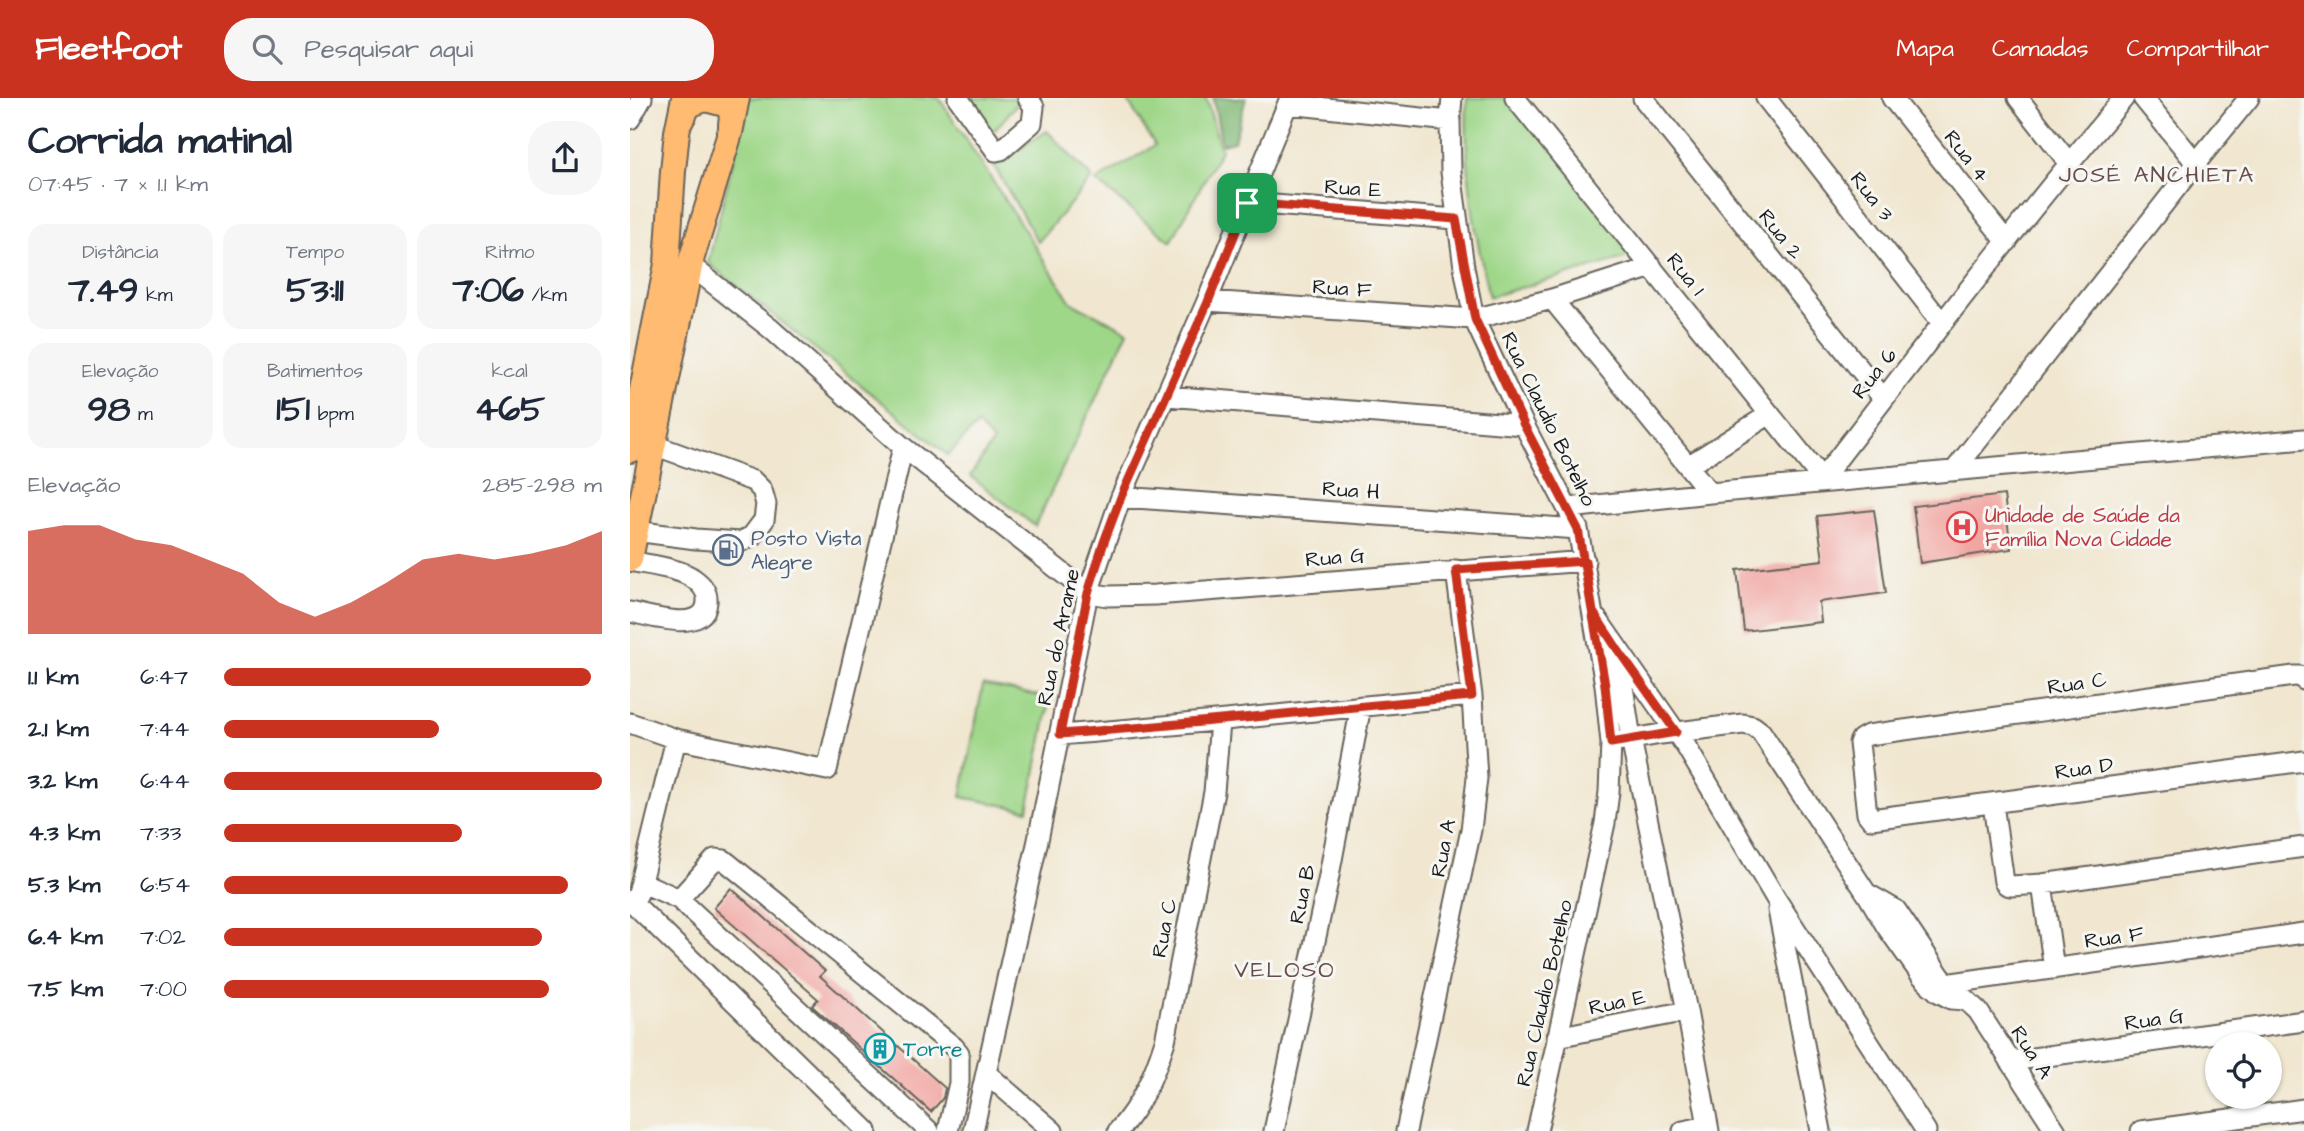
<!DOCTYPE html>
<html lang="pt">
<meta charset="utf-8">
<style>
:root{--surface:#fff;--page:#f6f6f7;--text:#1f2937;--muted:#747a83;--accent:#c8321e}
body{margin:0;font-family:"Architects Daughter",sans-serif;background:var(--page);color:var(--text);height:100vh;display:flex;flex-direction:column;font-size:26px;white-space:nowrap}
*{box-sizing:border-box;margin:0}
p{font-size:23px;color:var(--muted)}
.icon{flex:none;width:38px;height:38px;fill:none;stroke:currentColor;stroke-width:2;stroke-linecap:round;stroke-linejoin:round}
.map{position:relative;flex:1;overflow:hidden}
.panel{display:flex;flex-direction:column;background:var(--surface);width:630px}
.panel>*{flex:none}
.fabs{position:absolute;left:1575px;top:934px;display:grid;gap:14px}
.fabs a{display:grid;place-items:center;width:77px;height:77px;border-radius:50%;background:var(--surface);box-shadow:0 2px 5px #0004;font-size:35px}
.pin{position:absolute;display:grid;place-items:center;width:60px;height:60px;color:#fff;margin:-30px;border-radius:14px;box-shadow:0 4px 10px #0006}
.round{display:grid;place-items:center;flex:none;width:74px;height:74px;border-radius:28px;background:var(--page)}
.headline{display:flex;align-items:center;justify-content:space-between;height:119px;padding:0 28px}
h1{font-size:38px;font-weight:700;line-height:52px}
.figures{display:grid;grid-template-columns:repeat(3,1fr);gap:10px;height:119px;padding:7px 28px}
.figures div{display:grid;align-content:center;border-radius:18px;background:var(--page);text-align:center}
.figures b{font-size:35px;font-weight:700}
.figures small{font-size:19px;font-weight:400}
.figures p{font-size:19px}
.chart{height:196px;padding:14px 28px}
.chart p{display:flex;justify-content:space-between}
.chart svg{width:100%;height:126px;margin-top:7px;fill:var(--accent);opacity:.7}
ul{padding:0 28px;list-style:none;font-size:23px}
li{display:grid;grid-template-columns:112px 84px 1fr;align-items:center;height:52px}
li i{height:18px;border-radius:9px;background:var(--accent)}
header{display:flex;align-items:center;gap:42px;box-sizing:border-box;height:98px;padding:0 35px;background:var(--accent);color:#fff}
header strong{font-size:33px}
nav{display:flex;gap:38px;margin-inline-start:auto;font-size:24px}
.search{width:490px;height:63px;background:var(--page);display:flex;align-items:center;gap:18px;box-sizing:border-box;padding:0 24px;border-radius:28px;color:var(--muted);font-size:26px}
main{display:flex;flex:1;min-height:0}
.map>svg:first-child{display:block}
.green{fill:#9fd789;stroke:#5e7a52;stroke-width:2}
.forest{fill:#7fb875;stroke:#4e6a48;stroke-width:2}
.building{fill:#f2a6a2}
.lines{fill:none;stroke-linecap:round;stroke-linejoin:round}
.minor-casing{stroke:#67635b;stroke-width:23}
.major-casing{stroke:#67635b;stroke-width:28}
.minor{stroke:#fff;stroke-width:19}
.major{stroke:#febb71;stroke-width:24}
.route-casing{stroke:#fff;stroke-width:14}
.route{stroke:#c8321e;stroke-width:9}
.labels{text-anchor:middle;stroke-width:6;stroke-linejoin:round;paint-order:stroke}
.street-label{font-size:21px;fill:#1c1c1c;stroke:#f6f6f2}
.health-label{font-size:21px;fill:#be3a42;stroke:#f6f6f2;text-anchor:start}
.service-label{font-size:21px;fill:#4e5e75;stroke:#f6f6f2;text-anchor:start}
.culture-label{font-size:21px;fill:#0d838f;stroke:#f6f6f2;text-anchor:start}
.neighbourhood-label{font-size:23px;letter-spacing:2px;fill:#674c4b;stroke:#f6f6f2}
</style>
<header>
<strong>Fleetfoot</strong>
<div class="search"><svg class="icon" aria-label="search" viewBox="0 0 24 24"><circle cx="10" cy="10" r="6"/><path d="M15 15l6 6"/></svg>Pesquisar aqui</div>
<nav><a>Mapa</a><a>Camadas</a><a>Compartilhar</a></nav>
</header>
<main>
<section class="panel">
<div class="headline"><div><h1>Corrida matinal</h1><p>07:45 · 7 × 1.1 km</p></div><a class="round"><svg class="icon" aria-label="share" viewBox="0 0 24 24"><path d="M12 15V3M7 8l5-5 5 5M5 13v7h14v-7"/></svg></a></div>
<div class="figures">
<div><p>Distância</p><b>7.49<small> km</small></b></div>
<div><p>Tempo</p><b>53:11</b></div>
<div><p>Ritmo</p><b>7:06<small> /km</small></b></div>
</div>
<div class="figures">
<div><p>Elevação</p><b>98<small> m</small></b></div>
<div><p>Batimentos</p><b>151<small> bpm</small></b></div>
<div><p>kcal</p><b>465</b></div>
</div>
<div class="chart"><p><span>Elevação</span>285–298 m</p>
<svg viewBox="0 0 160 44" preserveAspectRatio="none"><path d="M0 44V8L10 6L20 6L30 11L40 13L50 18L60 23L70 33L80 38L90 33L100 26L110 18L120 16L130 18L140 16L150 13L160 8V44z"/></svg>
</div>
<ul>
<li><b>1.1 km</b>6:47<i style="width:97%"></i></li>
<li><b>2.1 km</b>7:44<i style="width:57%"></i></li>
<li><b>3.2 km</b>6:44<i style="width:100%"></i></li>
<li><b>4.3 km</b>7:33<i style="width:63%"></i></li>
<li><b>5.3 km</b>6:54<i style="width:91%"></i></li>
<li><b>6.4 km</b>7:02<i style="width:84%"></i></li>
<li><b>7.5 km</b>7:00<i style="width:86%"></i></li>
</ul>
</section>
<div class="map">
<svg width="1674" height="1033" viewBox="0 0 1674 1033">
<rect width="100%" height="100%" fill="#f6f6f2"/>
<filter id="ink" filterUnits="userSpaceOnUse"><feTurbulence type="fractalNoise" baseFrequency=".0143" numOctaves="2"/><feDisplacementMap in="SourceGraphic" scale="14" xChannelSelector="R" yChannelSelector="G"/><feConvolveMatrix kernelMatrix="1 2 1 2 8 2 1 2 1" color-interpolation-filters="sRGB"/></filter>
<filter id="wash" filterUnits="userSpaceOnUse"><feTurbulence type="fractalNoise" baseFrequency=".00686" numOctaves="4" result="noise"/><feDisplacementMap in="SourceGraphic" scale="28" xChannelSelector="R" yChannelSelector="G"/><feGaussianBlur stdDeviation="1.57" result="paint"/><feColorMatrix in="noise" values="0 0 0 0 0 0 0 0 0 0 0 0 0 0 0 0 0 1.4 0 .05"/><feComposite in="paint" operator="in"/></filter>
<g filter="url(#wash)">
<rect width="100%" height="100%" fill="#f1e7d0"/>
<!-- green -->
<path class="green" d="M 115,0 L 309,0 L 441,204 L 498,233 L 405,428 L 340,378 L 363,344 L 348,326 L 318,357 L 78,165 L 105,55 Z
M 339,0 L 392,0 L 363,34 Z
M 496,0 L 576,0 L 591,52 L 541,144 L 466,83 L 525,47 Z
M 837,0 L 883,0 L 1005,157 L 859,199 C 844,133 834,68 837,0 Z
M 417,33 L 462,80 L 408,144 L 364,68 Z
M 353,587 L 420,600 L 398,712 L 331,699 Z"/>
<!-- forest -->
<path class="forest" d="M 583,0 L 616,0 L 604,43 L 592,46 Z"/>
<g id="blocks">
<!-- building -->
<path class="building" d="M 1374,397 L 1381,451 L 1290,465 L 1283,408 Z
M 1244,412 L 1256,495 L 1189,504 L 1191,524 L 1114,533 L 1107,472 L 1193,462 L 1187,418 Z
M 101,790 L 195,873 L 190,878 L 315,990 L 313,1000 L 301,1014 L 182,908 L 188,901 L 84,810 Z"/>
</g>
</g>
<g filter="url(#ink)">
<use href="#blocks" fill-opacity="0" stroke="#67635b" stroke-width="2"/>
<g class="lines">
<!-- minor casing -->
<g class="minor-casing">
<path id="minor" d="M 328,0 L 366,53 L 371,52 L 402,25 L 404,9 L 398,0
M 822,0 L 820,23 L 821,74 L 834,169 L 844,221 L 894,327 L 948,431 L 975,587 L 981,645 L 979,694 L 975,725 L 907,1033
M 885,0 L 1192,381
M 1013,0 L 1253,300
M 1136,0 L 1312,225
M 1262,0 L 1377,144
M 1388,0 L 1439,65
M 1513,0 L 1566,65
M 658,6 L 820,23
M 0,21 L 12,0
M 617,105 L 826,121
M 60,167 L 141,231 L 273,349 L 458,495 L 478,498 L 525,497 L 955,463
M 922,201 L 1080,395
M 577,203 L 844,221 L 922,201 L 1022,169
M 537,298 L 894,327
M 1058,368 L 1140,316
M 1324,373 L 1566,65 L 1619,0
M 1189,385 C 1289,255 1388,125 1494,0
M 491,399 L 948,431
M 939,410 L 1080,395 L 1674,341
M 5,433 L 66,441 L 110,444 L 122,438 L 134,422 L 136,406 L 132,392 L 123,383 L 24,347
M 0,463 C 18,467 50,470 64,481 C 71,486 78,494 77,504 C 75,536 20,518 0,514
M 968,522 L 1057,650 L 1146,801 L 1296,1033
M 988,556 L 1001,641 L 1057,913 L 1079,1033
M 1674,582 L 1670,578 L 1664,578 L 1238,637 L 1231,641 L 1229,645 L 1237,716 L 1241,721 L 1674,663
M 0,625 L 46,641 L 197,672 L 273,349
M 430,637 C 568,626 705,610 842,598
M 981,645 L 1031,636 L 1113,626 L 1123,628 L 1131,634 L 1237,796 L 1256,828 L 1291,877 L 1308,894 L 1321,901 L 1336,902
M 1363,706 L 1374,784 L 1377,787 L 1381,788 L 1412,786 L 1674,749
M 11,784 L 49,801 L 299,1033
M 1412,786 L 1424,871
M 8,796 L 46,641
M 1238,796 L 1266,812 L 1311,879 L 1348,913 L 1426,1033
M 49,801 L 85,761 L 94,762 L 324,949 L 329,955 L 329,985 L 318,1033
M 0,802 L 237,1033
M 1148,812 L 1191,1033
M 1301,888 L 1674,835
M 927,939 L 1057,913
M 1380,963 L 1674,923
M 356,975 L 423,1033
M 343,1033 L 408,742 L 458,495 L 491,399 L 577,203 L 660,0
M 488,1033 C 512,1006 524,977 535,943 L 584,694 L 590,624
M 644,1033 L 698,783 L 731,608
M 776,1033 L 841,732 L 847,680 L 842,598 L 826,472
M 1053,1033 L 1078,1028
M 1511,1033 L 1674,1011"/>
</g>
<!-- major casing -->
<g class="major-casing">
<path id="major" d="M 50,24 L 59,7 L 75,1 L 98,7 L 102,17 L 101,27
M 0,352 L 37,166 L 43,73 L 47,34 L 54,0
M 0,461 L 62,159 L 100,35 L 107,0"/>
</g>
<!-- minor -->
<use href="#minor" class="minor"/>
<!-- major -->
<use href="#major" class="major"/>
</g>
</g>
<g class="lines" filter="url(#ink)">
<!-- route casing -->
<g class="route-casing">
<path id="route" d="M 617,105 L 578,204 L 491,399 L 474,444 L 458,495 L 430,636 C 568,626 705,610 842,598 L 826,472 L 955,463 L 963,514 L 988,552 L 1046,634 L 981,645 L 975,587 L 948,431 L 894,327 L 845,221 L 826,121 L 617,105"/>
</g>
<!-- route -->
<use href="#route" class="route"/>
</g>
<!-- icons -->
<defs>
<g id="hospital-ring" transform="scale(1.575)"><circle r="9.5" fill="#f6f6f2" stroke="#e0444e" stroke-width="1.5"/><path d="M-5-5h3v3.5h4V-5h3V5h-3V1.5h-4V5h-3Z" fill="#e0444e"/></g>
<g id="fuel-ring" transform="scale(1.575)"><circle r="9.5" fill="#f6f6f2" stroke="#5c6f8a" stroke-width="1.5"/><path d="M-5.5-6h7V0h2V4h1.3V-2.5L3-4.5l.8-.8L6-3V5H2.5V1h-1V6h-7ZM-4.2-4.7v3.2H.2V-4.7Z" fill="#5c6f8a"/></g>
<g id="building-ring" transform="scale(1.575)"><circle r="9.5" fill="#f6f6f2" stroke="#0f9aa8" stroke-width="1.5"/><path d="M-4-6H4V6H1V3H-1V6H-4ZM-2.5-4.3h1.7v1.8h-1.7ZM.8-4.3h1.7v1.8H.8ZM-2.5-1h1.7V.8h-1.7ZM.8-1h1.7V.8H.8Z" fill="#0f9aa8"/></g>
</defs>
<g fill-rule="evenodd">
<use href="#hospital-ring" x="1332" y="429"/>
<use href="#fuel-ring" x="98" y="452"/>
<use href="#building-ring" x="250" y="951"/>
</g>
<g class="labels">
<!-- street labels -->
<g class="street-label">
<text transform="translate(1337 58) rotate(52)" y="7">Rua 4</text>
<text transform="translate(723 90) rotate(4)" y="7">Rua E</text>
<text transform="translate(1242 98) rotate(52)" y="7">Rua 3</text>
<text transform="translate(1151 136) rotate(51)" y="7">Rua 2</text>
<text transform="translate(1056 176) rotate(51)" y="7">Rua 1</text>
<text transform="translate(712 190) rotate(4)" y="7">Rua F</text>
<text transform="translate(1244 275) rotate(-52)" y="7">Rua 6</text>
<text transform="translate(919 321) rotate(64)" y="7">Rua Claudio Botelho</text>
<text transform="translate(721 392) rotate(4)" y="7">Rua H</text>
<text transform="translate(705 459) rotate(-5)" y="7">Rua G</text>
<text transform="translate(428 539) rotate(-78)" y="7">Rua do Arame</text>
<text transform="translate(1447 585) rotate(-8)" y="7">Rua C</text>
<text transform="translate(1454 670) rotate(-8)" y="7">Rua D</text>
<text transform="translate(813 750) rotate(-79)" y="7">Rua A</text>
<text transform="translate(672 796) rotate(-78)" y="7">Rua B</text>
<text transform="translate(534 830) rotate(-79)" y="7">Rua C</text>
<text transform="translate(1484 839) rotate(-8)" y="7">Rua F</text>
<text transform="translate(914 895) rotate(-77)" y="7">Rua Claudio Botelho</text>
<text transform="translate(987 904) rotate(-12)" y="7">Rua E</text>
<text transform="translate(1524 921) rotate(-8)" y="7">Rua G</text>
<text transform="translate(1402 954) rotate(57)" y="7">Rua A</text>
</g>
<!-- health labels -->
<g class="health-label">
<text x="1355" y="424">Unidade de Saúde da<tspan x="1355" dy="24">Família Nova Cidade</tspan></text>
</g>
<!-- service labels -->
<g class="service-label">
<text x="121" y="447">Posto Vista<tspan x="121" dy="24">Alegre</tspan></text>
</g>
<!-- culture labels -->
<g class="culture-label">
<text x="273" y="958">Torre</text>
</g>
<!-- neighbourhood labels -->
<g class="neighbourhood-label">
<text x="1527" y="84">JOSÉ ANCHIETA</text>
<text x="655" y="879">VELOSO</text>
</g>
</g>
</svg>
<div class="fabs">
<a><svg class="icon" aria-label="locate" viewBox="0 0 24 24"><circle cx="12" cy="12" r="6"/><path d="M12 2v4M12 18v4M2 12h4M18 12h4"/></svg></a>
</div>
<div class="pin" style="left:617px;top:105px;background:#1e9e55"><svg class="icon" aria-label="arrive" viewBox="0 0 24 24"><path d="M6 21V4h12l-3 4 3 4H6"/></svg></div>
</div>
</main>
